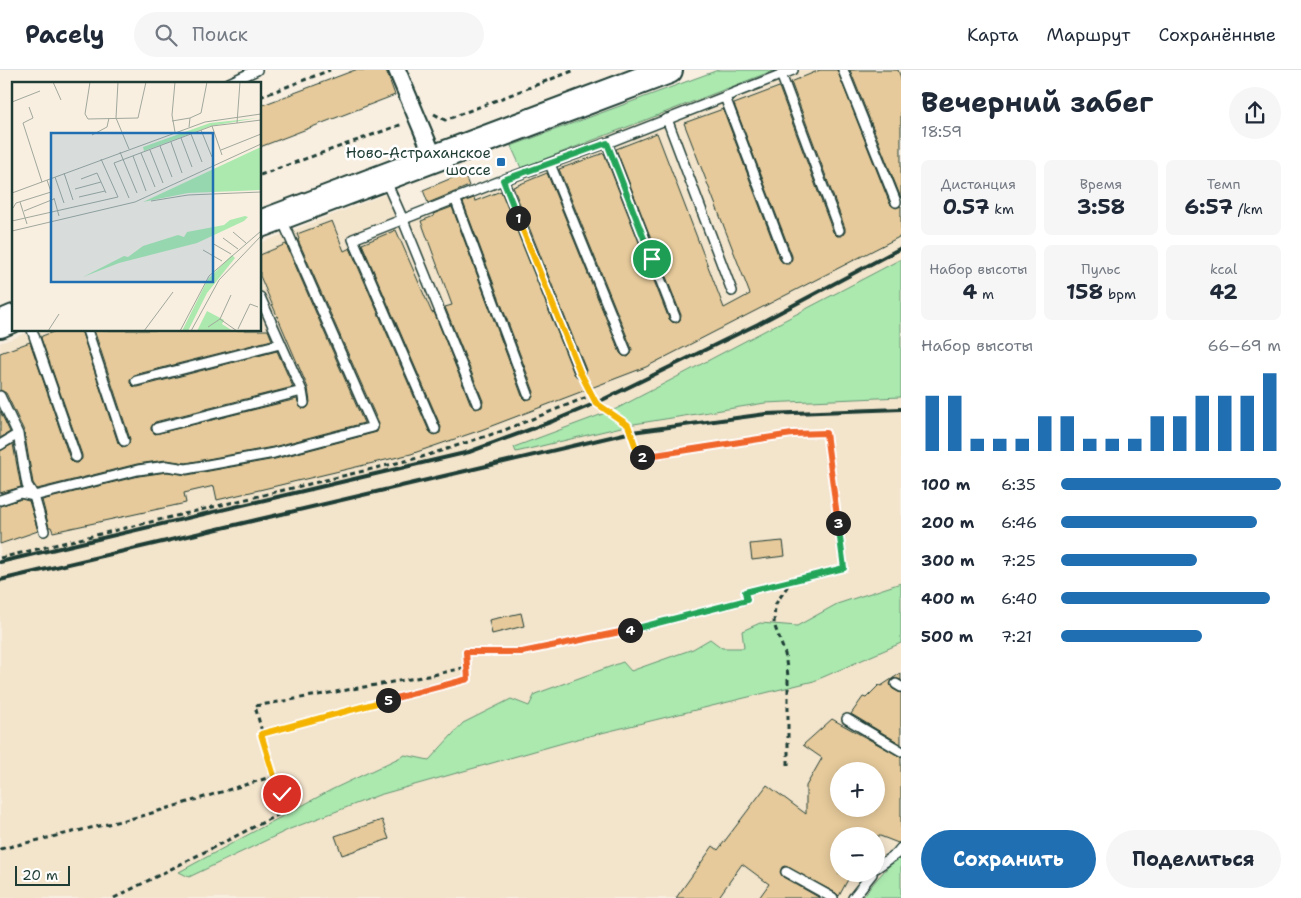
<!DOCTYPE html>
<html lang="ru">
<meta charset="utf-8">
<style>
:root{--surface:#fff;--page:#f6f6f7;--text:#1f2937;--muted:#747a83;--line:#e0e1e3;--accent:#1f6fb2}
body{margin:0;font-family:"Shantell Sans",sans-serif;background:var(--page);color:var(--text);height:100vh;display:flex;flex-direction:column;font-size:19px;white-space:nowrap}
*{box-sizing:border-box;margin:0}
p{font-size:16px;color:var(--muted)}
.icon{flex:none;width:28px;height:28px;fill:none;stroke:currentColor;stroke-width:2;stroke-linecap:round;stroke-linejoin:round}
.map{position:relative;flex:1;overflow:hidden}
.drawer{display:flex;flex-direction:column;background:var(--surface);width:400px}
.drawer>*{flex:none}
.fabs{position:absolute;left:830px;top:692px;display:grid;gap:10px}
.fabs a{display:grid;place-items:center;width:55px;height:55px;border-radius:50%;background:var(--surface);box-shadow:0 2px 12px #0003;font-size:25px}
.scale{position:absolute;left:15px;bottom:12px;width:55px;box-sizing:border-box;padding-left:5px;border:2px solid #1f3d34;border-top:0;font-size:14px;line-height:18px;white-space:nowrap;color:#1f3d34;-webkit-text-stroke:4px #fff;paint-order:stroke}
.pin{position:absolute;display:grid;place-items:center;width:42px;height:42px;color:#fff;margin:-21px;border:2px solid #fff;border-radius:50%;box-shadow:0 1px 5px #0007}
.km{position:absolute;width:25px;height:25px;margin:-12px;border-radius:50%;background:#222;color:#fff;font-size:14px;line-height:25px;text-align:center}
.round{display:grid;place-items:center;flex:none;width:52px;height:52px;border-radius:26px;background:var(--page)}
.summary{display:flex;align-items:center;justify-content:space-between;height:85px;padding:0 20px}
h1{font-size:28px;font-weight:700;line-height:38px}
.stats{display:grid;grid-template-columns:repeat(3,1fr);gap:8px;height:85px;padding:5px 20px}
.stats div{display:grid;align-content:center;border-radius:8px;background:var(--page);text-align:center}
.stats b{font-size:21px;font-weight:700}
.stats small{font-size:14px;font-weight:400}
.stats p{font-size:14px}
.chart{height:140px;padding:10px 20px}
.chart p{display:flex;justify-content:space-between}
.chart svg{width:100%;height:90px;margin-top:5px;stroke:var(--accent);stroke-width:6}
.action{display:flex;gap:10px;margin-top:auto;padding:10px 20px}
.action a{flex:1;height:58px;border-radius:30px;background:var(--accent);color:#fff;font-size:20px;font-weight:700;line-height:58px;text-align:center}
.action a+a{background:var(--page);color:var(--text)}
ul{padding:0 20px;list-style:none;font-size:16px}
li{display:grid;grid-template-columns:80px 60px 1fr;align-items:center;height:38px}
li i{height:12px;border-radius:6px;background:var(--accent)}
header{display:flex;align-items:center;gap:30px;box-sizing:border-box;height:70px;padding:0 25px;background:var(--surface);border-bottom:1px solid var(--line)}
header strong{font-size:24px}
nav{display:flex;gap:28px;margin-inline-start:auto;font-size:18px}
.search{width:350px;height:45px;background:var(--page);display:flex;align-items:center;gap:12px;box-sizing:border-box;padding:0 18px;border-radius:28px;color:var(--muted);font-size:19px}
main{display:flex;flex:1;min-height:0}
.map>svg:first-child{display:block}
.built{fill:#f3e4cc;fill-rule:evenodd}
.green{fill:#abe9af;stroke:#659372}
.building{fill:#e6ca9b;stroke:#1f3d34;fill-rule:evenodd}
.lines{fill:none;stroke-linecap:round;stroke-linejoin:round}
.lane-casing{stroke:#1f3d34;stroke-width:12}
.street-casing{stroke:#1f3d34;stroke-width:20}
.primary-casing{stroke:#1f3d34;stroke-width:30}
.path{stroke:#1f3d34;stroke-width:3;stroke-dasharray:5 4;stroke-linecap:butt}
.lane{stroke:#fff;stroke-width:9}
.street{stroke:#fff;stroke-width:16}
.primary{stroke:#fff;stroke-width:26}
.rail{stroke:#1f3d34;stroke-width:4}
.split-1-casing{stroke:#fff;stroke-width:10}
.split-2-casing{stroke:#fff;stroke-width:10}
.split-3-casing{stroke:#fff;stroke-width:10}
.split-4-casing{stroke:#fff;stroke-width:10}
.split-5-casing{stroke:#fff;stroke-width:10}
.split-6-casing{stroke:#fff;stroke-width:10}
.split-1{stroke:#22a559;stroke-width:6}
.split-2{stroke:#f5b400;stroke-width:6}
.split-3{stroke:#f0652b;stroke-width:6}
.split-4{stroke:#22a559;stroke-width:6}
.split-5{stroke:#f0652b;stroke-width:6}
.split-6{stroke:#f5b400;stroke-width:6}
.poi-dot{fill:#1f6fb2;stroke:#fff;stroke-width:2}
.labels{text-anchor:middle;stroke-width:5;stroke-linejoin:round;paint-order:stroke}
.poi-label{font-size:15px;fill:#1f3d34;stroke:#fff;text-anchor:end}
.inset-road{fill:none;stroke:#a1a89c;stroke-width:1}
.view{fill:#1f6fb2;fill-opacity:0.15;stroke:#1f6fb2;stroke-width:2.5}
.inset-edge{fill:none;stroke:#1f3d34;stroke-width:2.5}
</style>
<header>
<strong>Pacely</strong>
<div class="search"><svg class="icon" aria-label="search" viewBox="0 0 24 24"><circle cx="10" cy="10" r="6"/><path d="M15 15l6 6"/></svg>Поиск</div>
<nav><a>Карта</a><a>Маршрут</a><a>Сохранённые</a></nav>
</header>
<main>
<div class="map">
<svg width="901" height="828" viewBox="0 0 901 828">
<rect width="100%" height="100%" fill="#f8efe1"/>
<filter id="ink" filterUnits="userSpaceOnUse"><feTurbulence type="fractalNoise" baseFrequency=".02" numOctaves="2"/><feDisplacementMap in="SourceGraphic" scale="10" xChannelSelector="R" yChannelSelector="G"/><feConvolveMatrix kernelMatrix="1 2 1 2 8 2 1 2 1" color-interpolation-filters="sRGB"/></filter>
<g filter="url(#ink)">
<!-- built -->
<path class="built" d="M 775,0 L 901,0 L 901,189 L 616,339 L 514,377 L 516,381 L 634,354 L 765,333 L 901,327 L 901,783 L 876,810 L 862,828 L 0,828 L 0,273 L 34,260 L 260,260 L 260,173 L 386,124 L 397,150 L 521,98 ZM 839,701 L 876,701 L 876,739 L 839,739 ZM 839,766 L 876,766 L 876,804 L 839,804 Z"/>
<!-- green -->
<path class="green" d="M 718,0 L 775,0 L 521,98 L 511,76 Z
M 901,189 L 901,327 L 765,333 L 634,354 L 516,382 L 514,377 L 616,339 Z
M 901,513 L 901,573 L 814,611 L 577,669 L 379,725 L 290,759 L 189,807 L 179,802 L 331,720 L 405,685 L 429,690 L 463,653 L 511,629 L 529,636 L 535,624 L 623,592 L 631,601 L 693,579 L 710,569 L 722,578 L 744,578 L 742,561 L 760,553 L 797,556 L 837,534 Z
M 901,783 L 901,828 L 862,828 L 876,810 Z"/>
<!-- building -->
<path class="building" d="M 355,0 L 386,0 L 395,25 L 260,77 L 260,36 Z
M 820,0 L 837,0 L 890,134 L 896,138 L 901,136 L 901,166 L 646,297 L 481,360 L 411,384 L 217,430 L 214,416 L 184,423 L 186,433 L 53,462 L 51,457 L 49,457 L 42,430 L 139,406 L 167,402 L 187,405 L 275,389 L 377,362 L 379,354 L 298,170 L 299,169 L 297,164 L 332,151 L 344,181 L 350,178 L 429,361 L 434,365 L 440,363 L 441,357 L 362,174 L 396,160 L 432,243 L 434,242 L 471,335 L 476,339 L 482,337 L 483,331 L 445,237 L 452,235 L 421,151 L 434,146 L 433,144 L 452,137 L 522,326 L 526,330 L 532,328 L 534,322 L 463,132 L 474,128 L 475,131 L 501,121 L 574,304 L 579,308 L 585,306 L 586,300 L 513,117 L 547,103 L 620,283 L 623,286 L 628,287 L 631,284 L 632,279 L 559,99 L 604,83 L 669,249 L 672,252 L 677,253 L 680,250 L 681,245 L 616,79 L 657,63 L 724,238 L 750,224 L 684,53 L 723,39 L 780,190 L 785,194 L 789,194 L 792,189 L 792,186 L 734,34 L 779,17 L 833,162 L 837,166 L 842,166 L 845,162 L 845,158 L 791,12 Z
M 850,0 L 898,0 L 901,8 L 901,128 Z
M 464,103 L 469,116 L 428,133 L 423,120 Z
M 286,174 L 364,353 L 273,377 L 186,393 L 166,390 L 137,394 L 37,419 L 33,413 L 24,361 L 6,323 L 0,320 L 0,283 L 30,272 L 70,389 L 74,393 L 78,393 L 82,389 L 82,385 L 41,268 L 42,266 L 58,260 L 81,260 L 118,373 L 122,377 L 128,375 L 130,369 L 94,260 L 268,260 L 272,270 L 134,305 L 130,309 L 130,313 L 134,317 L 138,317 L 277,281 L 293,317 L 155,352 L 151,357 L 151,360 L 155,364 L 297,329 L 300,337 L 305,339 L 308,337 L 310,332 L 308,318 L 260,206 L 260,185 Z
M 0,341 L 10,362 L 0,368 Z
M 13,374 L 21,417 L 0,423 L 0,381 Z
M 21,429 L 29,431 L 38,461 L 0,474 L 0,436 Z
M 783,471 L 785,486 L 752,490 L 750,474 Z
M 521,543 L 524,556 L 492,564 L 489,550 Z
M 901,603 L 901,610 L 893,608 L 890,614 L 893,619 L 901,623 L 901,674 L 851,644 L 863,627 L 866,628 L 879,615 L 881,616 Z
M 832,649 L 901,687 L 901,772 L 898,773 L 880,766 L 839,766 L 839,804 L 851,804 L 839,826 L 836,823 L 785,796 L 782,797 L 780,802 L 783,807 L 820,828 L 759,828 L 769,814 L 742,794 L 718,828 L 676,828 L 713,776 L 718,780 L 767,715 L 806,744 L 806,716 L 822,688 L 803,675 ZM 839,701 L 876,701 L 876,739 L 839,739 Z
M 382,750 L 389,769 L 342,785 L 335,766 Z"/>
<g class="lines">
<!-- lane casing -->
<g class="lane-casing">
<path id="lane" d="M 843,0 L 896,132
M 781,4 L 839,160
M 229,13 L 257,0
M 725,27 L 786,188
M 667,49 L 732,221
M 607,73 L 675,247
M 550,94 L 626,281
M 385,109 L 403,150 L 477,333
M 503,110 L 580,302
M 455,128 L 528,324
M 260,227 L 302,321 L 304,333
M 32,260 L 76,387
M 87,260 L 124,371
M 136,311 L 280,274
M 0,326 L 18,364 L 27,415 L 34,426 L 44,461
M 157,358 L 302,321
M 435,359 L 353,169 L 503,110 L 607,73 L 793,0
M 0,375 L 18,364
M 0,430 L 21,423 L 34,426 L 138,400 L 167,396 L 186,399 L 274,383 L 373,357 L 281,147
M 896,614 L 901,617
M 847,649 L 901,681
M 876,798 L 896,784 L 901,778
M 786,802 L 833,828
M 853,828 L 872,804"/>
</g>
<!-- street casing -->
<g class="street-casing">
<path id="street" d="M 397,0 L 434,88"/>
</g>
<!-- primary casing -->
<g class="primary-casing">
<path id="primary" d="M 260,154 L 669,0
M 0,254 L 14,248"/>
</g>
<!-- path -->
<path class="path" d="M 260,27 L 330,0
M 434,44 L 445,50 L 575,0
M 260,105 L 403,54
M 0,488 L 422,387 L 502,361 L 592,325
M 261,664 L 468,609 L 466,582 L 521,582 L 618,563 L 747,530 L 745,522 L 844,498 L 827,363 L 792,364 L 639,387 L 635,378 L 632,362 L 628,355 L 596,333 L 586,313
M 788,695 L 788,606 L 785,584 L 774,554 L 775,535 L 791,511
M 0,779 L 142,746 L 274,706
M 114,828 L 289,739 L 274,706 L 255,636 L 433,605 L 467,597"/>
<!-- lane -->
<use href="#lane" class="lane"/>
<!-- street -->
<use href="#street" class="street"/>
<!-- primary -->
<use href="#primary" class="primary"/>
<!-- rail -->
<path class="rail" d="M 0,492 L 469,382 L 553,351 L 596,333 L 758,254 L 901,178
M 0,510 L 632,362 L 766,344 L 901,339"/>
</g>
</g>
<g class="lines" filter="url(#ink)">
<!-- split-1 casing -->
<g class="split-1-casing">
<path id="split-1" d="M 518,148 L 503,110 L 607,73 L 652,189"/>
</g>
<!-- split-2 casing -->
<g class="split-2-casing">
<path id="split-2" d="M 518,148 L 580,302 L 596,333 L 628,355 L 639,387 L 642,387"/>
</g>
<!-- split-3 casing -->
<g class="split-3-casing">
<path id="split-3" d="M 642,387 L 792,364 L 826,363 L 838,453"/>
</g>
<!-- split-4 casing -->
<g class="split-4-casing">
<path id="split-4" d="M 630,560 L 747,530 L 745,522 L 844,498 L 838,453"/>
</g>
<!-- split-5 casing -->
<g class="split-5-casing">
<path id="split-5" d="M 388,630 L 468,609 L 466,582 L 522,582 L 630,560"/>
</g>
<!-- split-6 casing -->
<g class="split-6-casing">
<path id="split-6" d="M 282,724 L 274,706 L 261,664 L 388,630"/>
</g>
<!-- split-1 -->
<use href="#split-1" class="split-1"/>
<!-- split-2 -->
<use href="#split-2" class="split-2"/>
<!-- split-3 -->
<use href="#split-3" class="split-3"/>
<!-- split-4 -->
<use href="#split-4" class="split-4"/>
<!-- split-5 -->
<use href="#split-5" class="split-5"/>
<!-- split-6 -->
<use href="#split-6" class="split-6"/>
</g>
<!-- markers -->
<rect class="poi-dot" x="496" y="87" width="10" height="10" rx="2.5"/>
<g class="labels">
<!-- poi labels -->
<g class="poi-label">
<text x="491" y="88">Ново-Астраханское<tspan x="491" dy="17">шоссе</tspan></text>
</g>
</g>
<!-- overview -->
<g transform="translate(12 12)">
<rect width="249" height="249" fill="#f8efe1"/>
<path d="M 246,36 L 199,44 L 132,69 L 131,65 L 198,41 ZM 249,65 L 249,108 L 176,111 L 131,120 ZM 233,134 L 236,135 L 232,139 L 185,161 L 107,181 L 71,195 L 112,174 L 116,175 L 131,164 L 166,153 L 172,155 L 175,150 L 212,143 L 218,138 ZM 220,173 L 223,176 L 195,211 L 176,249 L 170,249 L 196,197 ZM 195,229 L 212,238 L 210,242 L 221,249 L 185,249 Z" fill="#abe9af"/>
<path class="inset-road" d="M 41,0 L 49,18M 78,0 L 73,32 L 76,37 L 126,36 L 134,0M 106,0 L 104,36 L 117,67M 0,20 L 28,9M 17,25 L 21,36 L 11,41 L 30,100M 160,39 L 178,36M 225,41 L 249,38M 200,44 L 210,73M 177,45 L 178,36 L 189,31 L 195,0M 189,48 L 200,75M 163,50 L 160,33 L 163,0M 179,52 L 190,80M 80,53 L 95,45 L 97,36M 169,56 L 180,85M 159,60 L 170,91M 148,64 L 160,95M 138,68 L 151,101M 209,68 L 249,52M 108,70 L 125,111M 129,71 L 143,105M 121,74 L 134,109M 52,91 L 61,118M 43,95 L 52,121M 69,97 L 85,91 L 94,111M 63,107 L 89,100M 0,111 L 193,40 L 249,32M 67,115 L 93,109M 42,116 L 47,134M 117,116 L 102,81 L 200,44 L 225,41 L 228,0M 139,119 L 176,113 L 249,110M 8,120 L 15,142M 1,126 L 4,121 L 39,110 L 35,98M 12,129 L 42,117M 0,139 L 106,115 L 89,77M 0,149 L 123,120 L 249,62M 221,150 L 234,161M 211,156 L 226,167M 200,161 L 219,172M 191,168 L 210,179M 208,237 L 219,213M 196,245 L 208,237 L 225,249M 226,247 L 238,222 L 246,225M 36,249 L 47,232M 132,249 L 161,210M 168,249 L 197,194 L 249,149M 179,249 L 207,198 L 249,154"/>
<path class="view" d="M 39,51 L 201,51 L 201,200 L 39,200 Z"/>
<rect width="249" height="249" class="inset-edge"/>
</g>
</svg>
<div class="fabs">
<a>+</a>
<a>−</a>
</div>
<div class="scale">20 m</div>
<div class="pin" style="left:652px;top:189px;background:#1e9e55"><svg class="icon" aria-label="arrive" viewBox="0 0 24 24"><path d="M6 21V4h12l-3 4 3 4H6"/></svg></div>
<div class="pin" style="left:282px;top:724px;background:#d93025"><svg class="icon" aria-label="check" viewBox="0 0 24 24"><path d="M5 12l5 5 9-10"/></svg></div>
<b class="km" style="left:518px;top:148px">1</b>
<b class="km" style="left:642px;top:387px">2</b>
<b class="km" style="left:838px;top:453px">3</b>
<b class="km" style="left:630px;top:560px">4</b>
<b class="km" style="left:388px;top:630px">5</b>
</div>
<section class="drawer">
<div class="summary"><div><h1>Вечерний забег</h1><p>18:59</p></div><a class="round"><svg class="icon" aria-label="share" viewBox="0 0 24 24"><path d="M12 15V3M7 8l5-5 5 5M5 13v7h14v-7"/></svg></a></div>
<div class="stats">
<div><p>Дистанция</p><b>0.57<small> km</small></b></div>
<div><p>Время</p><b>3:58</b></div>
<div><p>Темп</p><b>6:57<small> /km</small></b></div>
</div>
<div class="stats">
<div><p>Набор высоты</p><b>4<small> m</small></b></div>
<div><p>Пульс</p><b>158<small> bpm</small></b></div>
<div><p>kcal</p><b>42</b></div>
</div>
<div class="chart"><p><span>Набор высоты</span>66–69 m</p>
<svg viewBox="0 0 160 44" preserveAspectRatio="none"><path d="M5 44V17M15 44V17M25 44V38M35 44V38M45 44V38M55 44V27M65 44V27M75 44V38M85 44V38M95 44V38M105 44V27M115 44V27M125 44V17M135 44V17M145 44V17M155 44V6"/></svg>
</div>
<ul>
<li><b>100 m</b>6:35<i style="width:100%"></i></li>
<li><b>200 m</b>6:46<i style="width:89%"></i></li>
<li><b>300 m</b>7:25<i style="width:62%"></i></li>
<li><b>400 m</b>6:40<i style="width:95%"></i></li>
<li><b>500 m</b>7:21<i style="width:64%"></i></li>
</ul>
<div class="action"><a>Сохранить</a><a>Поделиться</a></div>
</section>
</main>
